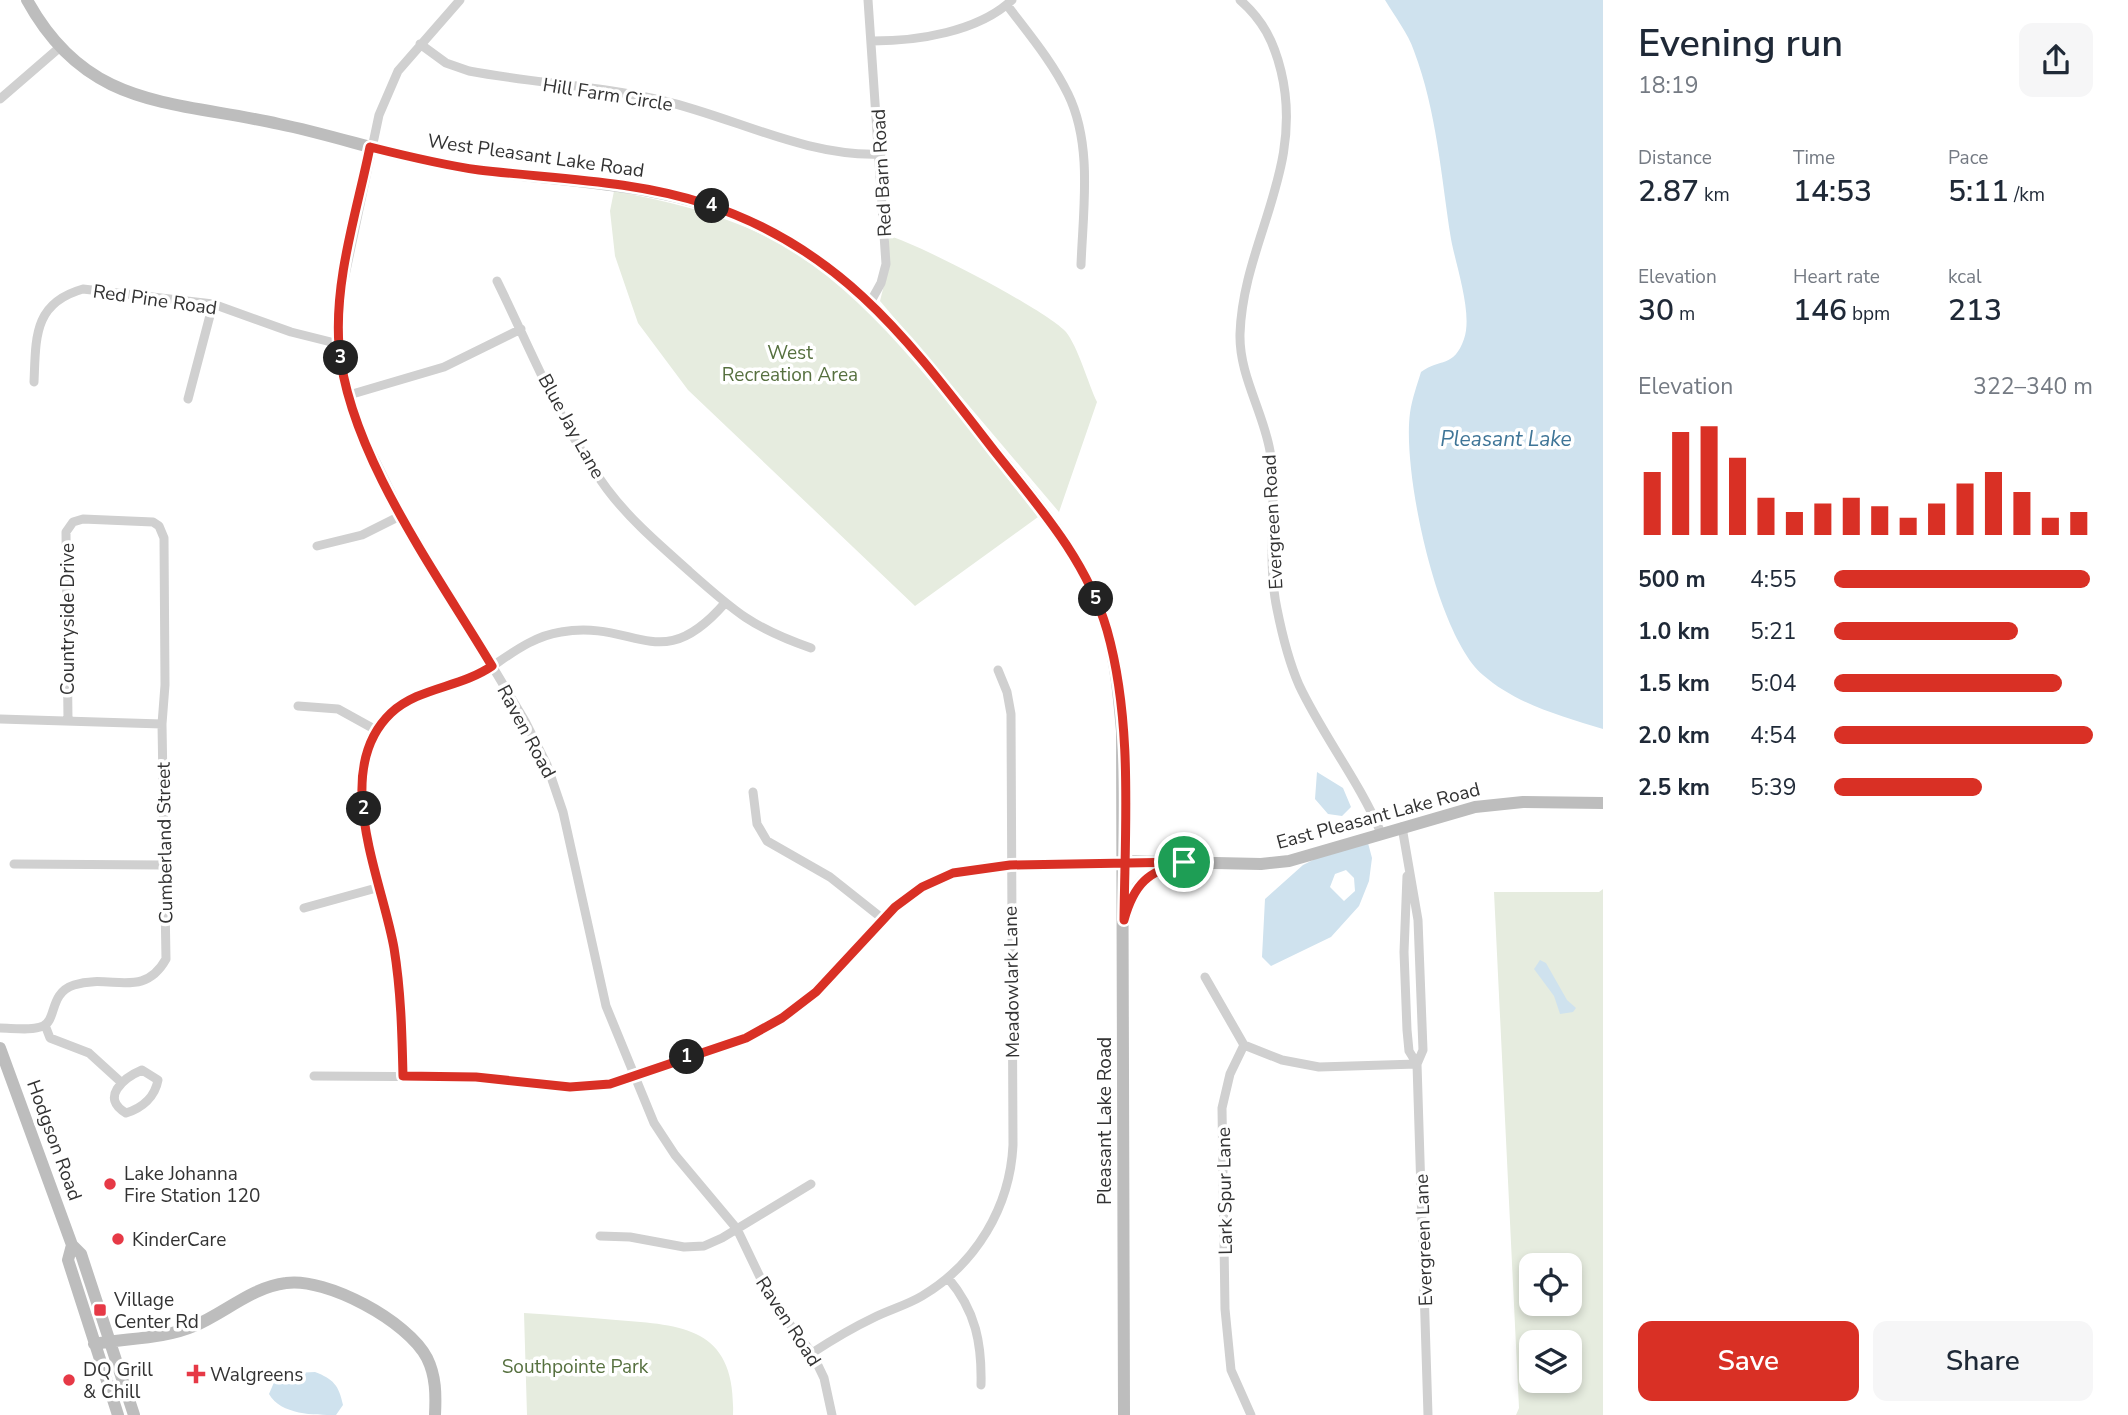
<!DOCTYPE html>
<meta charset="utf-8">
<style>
:root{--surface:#fff;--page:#f6f6f7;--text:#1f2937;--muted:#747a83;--accent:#d93025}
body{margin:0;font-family:"Nunito Sans",sans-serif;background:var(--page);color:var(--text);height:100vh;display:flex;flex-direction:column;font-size:26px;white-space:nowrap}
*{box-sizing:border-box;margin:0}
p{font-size:23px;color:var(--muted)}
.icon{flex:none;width:38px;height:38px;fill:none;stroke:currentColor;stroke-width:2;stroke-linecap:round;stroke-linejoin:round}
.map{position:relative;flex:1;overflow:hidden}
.panel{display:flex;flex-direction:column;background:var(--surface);width:525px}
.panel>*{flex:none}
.controls{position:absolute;left:1519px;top:1253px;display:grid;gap:14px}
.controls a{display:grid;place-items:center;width:63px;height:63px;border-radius:14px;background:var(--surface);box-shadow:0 4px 10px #0003;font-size:35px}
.pin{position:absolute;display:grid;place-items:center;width:60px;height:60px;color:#fff;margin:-30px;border:4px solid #fff;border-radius:50%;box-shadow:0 2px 7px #0007}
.km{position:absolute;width:35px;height:35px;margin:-18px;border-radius:50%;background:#222;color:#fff;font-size:19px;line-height:35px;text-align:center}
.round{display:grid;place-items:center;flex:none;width:74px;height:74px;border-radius:14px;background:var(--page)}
.head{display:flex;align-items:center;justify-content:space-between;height:119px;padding:0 35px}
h1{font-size:38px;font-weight:600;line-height:52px}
.stats{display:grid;grid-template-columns:repeat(3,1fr);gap:10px;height:119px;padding:7px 35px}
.stats div{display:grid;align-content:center}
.stats b{font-size:30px;font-weight:600}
.stats small{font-size:19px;font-weight:400}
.stats p{font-size:19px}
.chart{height:196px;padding:14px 35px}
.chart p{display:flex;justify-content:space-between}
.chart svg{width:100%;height:126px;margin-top:7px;stroke:var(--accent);stroke-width:6}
.action{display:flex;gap:14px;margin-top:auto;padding:14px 35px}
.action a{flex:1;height:80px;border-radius:14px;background:var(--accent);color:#fff;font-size:28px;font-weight:600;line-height:80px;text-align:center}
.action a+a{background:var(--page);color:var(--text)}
ul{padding:0 35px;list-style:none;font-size:23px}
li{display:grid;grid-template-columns:112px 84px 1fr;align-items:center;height:52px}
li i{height:18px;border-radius:9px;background:var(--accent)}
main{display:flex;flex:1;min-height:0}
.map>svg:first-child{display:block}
.green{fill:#e6ecdf;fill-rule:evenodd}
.water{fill:#cfe2ee;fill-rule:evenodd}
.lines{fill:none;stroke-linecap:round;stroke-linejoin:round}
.street{stroke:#d0d0d0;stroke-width:9}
.secondary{stroke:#bdbdbd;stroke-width:12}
.route-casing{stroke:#fff;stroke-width:14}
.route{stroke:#d93025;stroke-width:9}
.poi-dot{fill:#e63946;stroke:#fff;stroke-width:2.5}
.labels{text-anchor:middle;stroke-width:7;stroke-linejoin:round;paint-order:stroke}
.street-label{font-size:19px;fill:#333;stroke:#fff}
.park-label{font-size:19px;fill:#56703f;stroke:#fff}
.poi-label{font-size:19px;fill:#333;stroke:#fff;text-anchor:start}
.water-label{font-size:21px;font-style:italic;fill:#3f7597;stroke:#fff}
</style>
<main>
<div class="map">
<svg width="1603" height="1415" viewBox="0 0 1603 1415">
<rect width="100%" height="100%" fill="#fff"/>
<!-- green -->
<path class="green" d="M 614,191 C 671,202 729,215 780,244 C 879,299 967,429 1038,517 L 915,606 L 688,390 L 638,323 L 615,256 L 610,211 Z
M 889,236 C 917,243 1048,311 1066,332 C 1078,347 1088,383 1097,402 L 1059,512 L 880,301 L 889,265 Z
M 1603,889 L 1603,1415 L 1516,1415 L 1519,1408 L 1494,892 L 1599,892 ZM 1531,1265 L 1570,1265 L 1570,1304 L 1531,1304 ZM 1531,1342 L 1570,1342 L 1570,1381 L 1531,1381 Z
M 524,1313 C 555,1315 585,1317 616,1320 C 686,1325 736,1329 733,1415 L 527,1415 Z"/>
<!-- water -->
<path class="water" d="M 1385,0 L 1603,0 L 1603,729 C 1561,716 1516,704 1483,675 C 1437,636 1402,472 1410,413 C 1412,399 1417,385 1421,372 C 1440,358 1454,368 1464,339 C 1473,314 1456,266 1451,239 C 1441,176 1437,112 1414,51 C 1408,33 1395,17 1385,0 Z
M 1317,772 L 1343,788 L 1351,807 L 1342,816 L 1328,814 L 1315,799 Z
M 1368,843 L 1372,858 L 1369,881 L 1359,906 L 1331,937 L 1271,966 L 1262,957 L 1265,899 L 1303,865 L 1323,855 ZM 1346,870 L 1354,878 L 1355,891 L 1344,901 L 1330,887 L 1335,874 Z
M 1540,960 L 1546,963 L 1567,1000 L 1576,1008 L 1573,1012 L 1560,1014 L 1554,996 L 1534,969 Z
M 315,1372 C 333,1379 339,1385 343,1405 L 336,1415 C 314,1415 281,1415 269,1394 L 275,1380 L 294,1373 Z"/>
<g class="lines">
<!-- street -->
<path class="street" d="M 460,0 L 398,71 L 379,115 L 340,299 L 339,344 L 349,395 L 361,431 L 402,515 L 525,721 L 547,765 L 563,812 L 606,1006 L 654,1123 L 675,1155 L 737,1229 L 771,1300 L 812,1353 L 824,1378 L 832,1415
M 868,0 L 886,264 L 881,283 L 871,301
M 1240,0 C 1263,20 1274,42 1281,71 C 1305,169 1243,242 1240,334 C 1239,375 1263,411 1270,451 C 1278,504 1266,557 1277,609 C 1282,634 1289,662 1299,685 C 1323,736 1359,781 1381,833
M 1007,5 C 1028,33 1052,61 1068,94 C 1093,145 1083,210 1081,265
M 873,41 C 917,41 978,32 1012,0
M 420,44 L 446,63 L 469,71 C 534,83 601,86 664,101 C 736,118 806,157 881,154
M 0,99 L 59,48
M 497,281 C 531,350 561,427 607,489 C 631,521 661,546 690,572 C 735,612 753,628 811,648
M 34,382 C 36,338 33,303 83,289 L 213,304 L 291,332 L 339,344
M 349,395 L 444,367 L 521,329
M 188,399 L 213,304
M 317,546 L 362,535 L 402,515
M 298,706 L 338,709 L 376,730
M 0,719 L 162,724
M 753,792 L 757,824 L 767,841 L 830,877 L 883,919
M 1402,827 L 1418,920 L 1423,1050 L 1417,1064 L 1428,1415
M 14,864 L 164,865
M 1407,876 L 1404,952 L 1407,1030 L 1409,1051 L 1417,1064
M 304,908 L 380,887
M 1205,977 L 1244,1045
M 45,1025 L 50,1038 L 89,1053 L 122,1083
M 0,1028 C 12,1028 32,1031 43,1026 C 57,1020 49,993 74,985 C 111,973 143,1000 166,959 L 162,724 L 165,685 L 164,538 L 159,526 L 153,522 L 83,519 L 73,522 L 66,532 L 68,721
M 1244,1045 L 1230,1074 L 1222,1108 L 1225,1309 L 1231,1370 L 1251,1415
M 1244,1045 L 1282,1060 L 1319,1067 L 1417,1064
M 142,1070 L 158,1080 C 155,1097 142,1108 126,1113 C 100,1098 123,1078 142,1070 Z
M 314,1076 L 476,1077 L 570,1087 L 610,1084 L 746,1037 L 782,1018 L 816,992 L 895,907 L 937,879 L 985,866 L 1124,861
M 403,1076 C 402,1023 399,971 388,919 C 377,869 357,821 363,768 C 367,732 393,702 427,692 C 443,688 458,686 473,678 C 502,662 527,637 561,632 C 636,619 660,678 725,603
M 600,1236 L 630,1237 L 684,1247 L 704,1246 L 722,1238 L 811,1184
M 948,1278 C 976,1311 982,1344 981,1385
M 812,1353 C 832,1340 852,1328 873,1318 C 889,1310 907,1305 922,1296 C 976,1264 1010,1207 1013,1145 L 1011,714 L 1007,692 L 998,670"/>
<!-- secondary -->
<path class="secondary" d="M 27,0 C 87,110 172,100 279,124 C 338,136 395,157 454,166 C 554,183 656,179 750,221 C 851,265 914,349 980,432 C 1029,494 1085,553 1107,631 C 1116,663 1119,697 1122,731 L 1124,1415
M 1124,861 L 1261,864 L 1289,861 L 1475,807 L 1523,802 L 1603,803
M 1126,910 C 1132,888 1149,871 1171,866
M 0,1048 L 72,1245 L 81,1254 L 134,1415
M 72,1245 L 68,1260 L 118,1415
M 94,1344 C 126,1338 164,1339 194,1326 C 225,1313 252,1287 286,1283 C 326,1277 408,1321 427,1358 C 436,1376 436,1395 435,1415"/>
</g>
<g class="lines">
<!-- route casing -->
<g class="route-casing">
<path id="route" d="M 1184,862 L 1010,865 L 953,873 L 922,887 L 895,907 L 816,992 L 782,1018 L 746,1038 L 610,1084 L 570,1087 L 476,1077 L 403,1076 C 402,1033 401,991 394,948 C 382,879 330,771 391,713 C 419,687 460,688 492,666 C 438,575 348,453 339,346 C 334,280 357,211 370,147 C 406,156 442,165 479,170 C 554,179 633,180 706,204 C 844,249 911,344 996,453 C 1040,508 1087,561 1107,630 C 1133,722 1125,826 1124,920 C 1134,884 1148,871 1184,862"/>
</g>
<!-- route -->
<use href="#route" class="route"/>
</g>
<!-- markers -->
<g class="poi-dot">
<circle cx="110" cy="1184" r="7"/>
<circle cx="118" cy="1239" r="7"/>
<rect x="93" y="1303" width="14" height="14" rx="3.5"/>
<path d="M192.5 1363.5h7v7h7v7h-7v7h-7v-7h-7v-7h7z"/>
<circle cx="69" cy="1380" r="7"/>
</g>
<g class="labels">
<!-- street labels -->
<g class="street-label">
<text transform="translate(608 94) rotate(9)" y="7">Hill Farm Circle</text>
<text transform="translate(536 155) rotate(8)" y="7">West Pleasant Lake Road</text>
<text transform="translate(881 173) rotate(-93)" y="7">Red Barn Road</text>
<text transform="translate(155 299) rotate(8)" y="7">Red Pine Road</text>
<text transform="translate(572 426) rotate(61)" y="7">Blue Jay Lane</text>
<text transform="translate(1272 522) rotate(-93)" y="7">Evergreen Road</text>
<text transform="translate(67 619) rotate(-90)" y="7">Countryside Drive</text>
<text transform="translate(527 731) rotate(62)" y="7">Raven Road</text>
<text transform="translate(1378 815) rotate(-15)" y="7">East Pleasant Lake Road</text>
<text transform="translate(164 843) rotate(-91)" y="7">Cumberland Street</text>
<text transform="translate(1011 982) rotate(-91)" y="7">Meadowlark Lane</text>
<text transform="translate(1104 1121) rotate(-90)" y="7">Pleasant Lake Road</text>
<text transform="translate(55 1140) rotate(70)" y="7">Hodgson Road</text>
<text transform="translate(1224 1191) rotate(-91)" y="7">Lark Spur Lane</text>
<text transform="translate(1423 1240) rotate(-92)" y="7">Evergreen Lane</text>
<text transform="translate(789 1321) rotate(57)" y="7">Raven Road</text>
</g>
<!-- park labels -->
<g class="park-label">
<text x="790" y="359">West<tspan x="790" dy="22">Recreation Area</tspan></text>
<text x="575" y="1373">Southpointe Park</text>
</g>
<!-- poi labels -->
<g class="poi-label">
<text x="124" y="1180">Lake Johanna<tspan x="124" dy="22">Fire Station 120</tspan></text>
<text x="132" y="1246">KinderCare</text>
<text x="114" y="1306">Village<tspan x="114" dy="22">Center Rd</tspan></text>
<text x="83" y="1376">DQ Grill<tspan x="83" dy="22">&amp; Chill</tspan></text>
<text x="210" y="1381">Walgreens</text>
</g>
<!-- water labels -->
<g class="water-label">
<text x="1506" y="446">Pleasant Lake</text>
</g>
</g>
</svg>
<div class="controls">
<a><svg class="icon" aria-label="locate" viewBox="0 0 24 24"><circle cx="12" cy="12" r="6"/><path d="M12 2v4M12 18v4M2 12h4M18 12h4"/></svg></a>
<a><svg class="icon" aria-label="layers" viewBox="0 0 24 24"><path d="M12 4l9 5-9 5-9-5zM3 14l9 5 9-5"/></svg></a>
</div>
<div class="pin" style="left:1184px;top:862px;background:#1e9e55"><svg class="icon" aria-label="arrive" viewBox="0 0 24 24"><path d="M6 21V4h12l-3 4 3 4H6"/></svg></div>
<b class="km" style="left:687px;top:1057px">1</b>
<b class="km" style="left:364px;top:809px">2</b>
<b class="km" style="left:341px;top:358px">3</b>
<b class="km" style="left:712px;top:206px">4</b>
<b class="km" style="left:1096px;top:599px">5</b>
</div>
<section class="panel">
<div class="head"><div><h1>Evening run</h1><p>18:19</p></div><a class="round"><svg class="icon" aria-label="share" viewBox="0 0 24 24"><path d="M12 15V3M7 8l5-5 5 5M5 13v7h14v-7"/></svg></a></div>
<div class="stats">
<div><p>Distance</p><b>2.87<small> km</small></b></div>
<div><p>Time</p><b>14:53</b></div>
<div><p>Pace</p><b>5:11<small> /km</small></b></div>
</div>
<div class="stats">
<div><p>Elevation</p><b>30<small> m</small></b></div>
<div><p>Heart rate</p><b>146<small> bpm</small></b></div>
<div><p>kcal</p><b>213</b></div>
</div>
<div class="chart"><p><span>Elevation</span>322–340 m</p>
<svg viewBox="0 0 160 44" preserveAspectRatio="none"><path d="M5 44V22M15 44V8M25 44V6M35 44V17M45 44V31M55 44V36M65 44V33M75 44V31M85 44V34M95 44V38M105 44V33M115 44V26M125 44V22M135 44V29M145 44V38M155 44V36"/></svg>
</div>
<ul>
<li><b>500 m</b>4:55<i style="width:99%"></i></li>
<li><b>1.0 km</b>5:21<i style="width:71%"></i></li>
<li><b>1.5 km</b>5:04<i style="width:88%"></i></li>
<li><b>2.0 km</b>4:54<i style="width:100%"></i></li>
<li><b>2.5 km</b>5:39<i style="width:57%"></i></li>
</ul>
<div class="action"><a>Save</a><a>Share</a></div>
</section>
</main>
